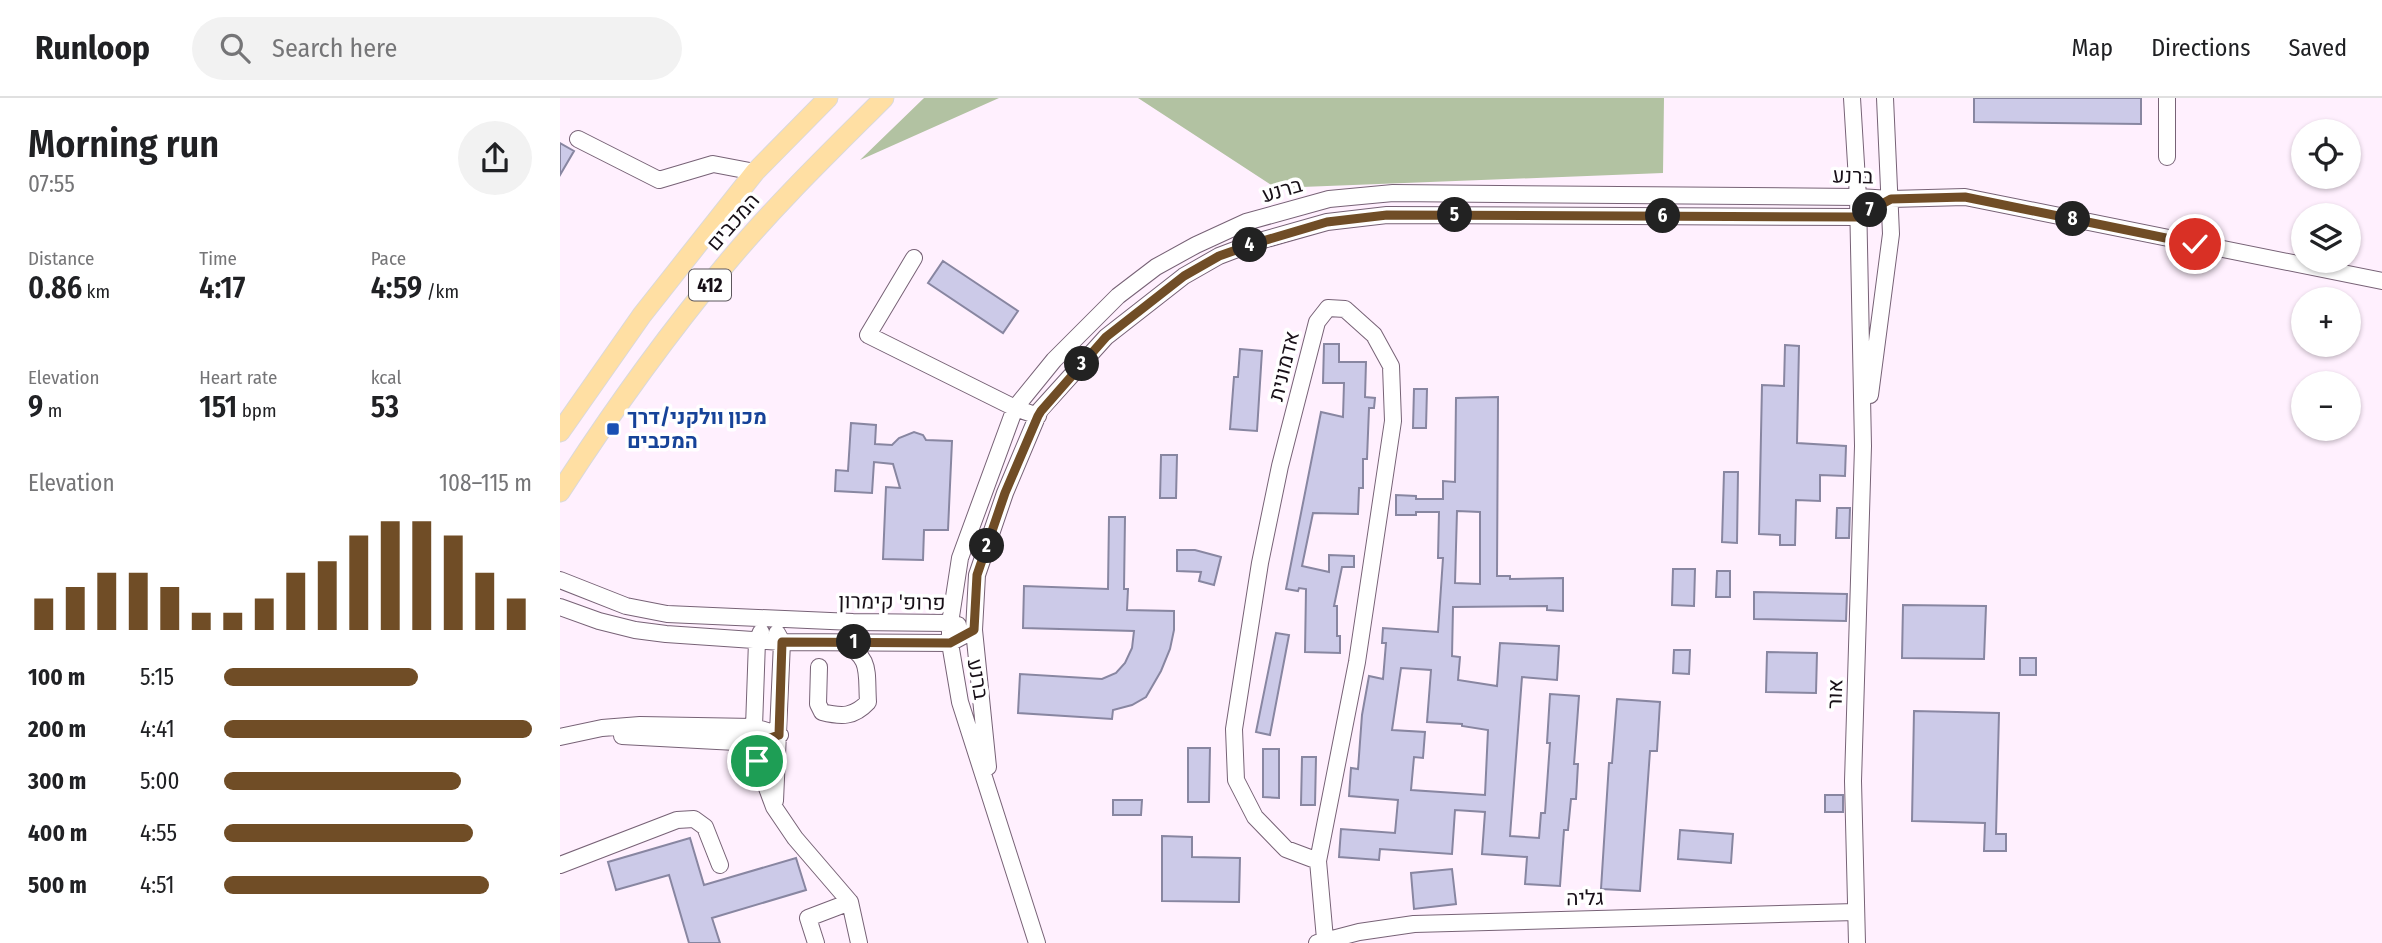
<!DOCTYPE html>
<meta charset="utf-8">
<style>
:root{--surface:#fff;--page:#f2f2f2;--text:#202124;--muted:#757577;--line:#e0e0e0;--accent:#704d26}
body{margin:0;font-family:"Fira Sans Condensed",Heebo,sans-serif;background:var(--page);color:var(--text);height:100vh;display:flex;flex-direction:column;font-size:26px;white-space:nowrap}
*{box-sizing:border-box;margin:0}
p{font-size:23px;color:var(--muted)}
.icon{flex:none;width:38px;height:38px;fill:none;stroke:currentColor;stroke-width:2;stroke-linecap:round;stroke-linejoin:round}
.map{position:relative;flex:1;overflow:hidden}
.details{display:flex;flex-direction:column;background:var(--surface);width:560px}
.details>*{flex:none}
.controls{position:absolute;left:1731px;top:21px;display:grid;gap:14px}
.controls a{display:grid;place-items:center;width:70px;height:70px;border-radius:50%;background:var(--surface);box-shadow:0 2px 5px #0004;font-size:35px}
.pin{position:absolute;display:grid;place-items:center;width:60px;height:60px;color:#fff;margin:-30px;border:4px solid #fff;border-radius:50%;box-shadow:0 2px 7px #0007}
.km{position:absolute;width:35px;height:35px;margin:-18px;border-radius:50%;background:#222;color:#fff;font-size:19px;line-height:35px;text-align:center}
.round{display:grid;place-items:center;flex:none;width:74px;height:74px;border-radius:37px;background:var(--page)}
.overview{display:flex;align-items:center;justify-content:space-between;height:119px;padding:0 28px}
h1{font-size:38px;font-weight:600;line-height:52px}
.figures{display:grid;grid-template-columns:repeat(3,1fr);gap:10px;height:119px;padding:7px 28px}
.figures div{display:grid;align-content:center}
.figures b{font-size:30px;font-weight:600}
.figures small{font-size:19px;font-weight:400}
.figures p{font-size:19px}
.chart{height:196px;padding:14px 28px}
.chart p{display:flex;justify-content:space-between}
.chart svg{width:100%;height:126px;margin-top:7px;stroke:var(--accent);stroke-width:6}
ul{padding:0 28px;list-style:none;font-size:23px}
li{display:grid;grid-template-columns:112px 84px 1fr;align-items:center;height:52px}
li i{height:18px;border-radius:9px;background:var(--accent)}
header{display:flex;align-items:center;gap:42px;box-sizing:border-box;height:98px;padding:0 35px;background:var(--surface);border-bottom:2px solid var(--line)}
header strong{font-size:33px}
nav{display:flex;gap:38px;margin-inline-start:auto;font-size:24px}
.search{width:490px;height:63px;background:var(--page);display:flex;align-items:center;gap:18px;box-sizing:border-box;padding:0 24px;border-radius:38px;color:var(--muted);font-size:26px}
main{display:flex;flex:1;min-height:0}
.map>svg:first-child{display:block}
.forest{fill:#b2c2a2}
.building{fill:#cccae8;stroke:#8886a1;stroke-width:2;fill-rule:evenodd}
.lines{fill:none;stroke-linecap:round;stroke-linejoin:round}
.minor-casing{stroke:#776276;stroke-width:18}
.major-casing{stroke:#dad9da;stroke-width:21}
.minor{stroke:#fff;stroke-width:16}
.major{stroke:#ffdfa3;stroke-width:19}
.route-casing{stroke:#fff;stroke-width:14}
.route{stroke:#704d26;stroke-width:9}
.transit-dot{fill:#1a4fb4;stroke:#fff;stroke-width:2.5}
.labels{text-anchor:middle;stroke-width:7;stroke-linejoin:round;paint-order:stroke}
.shield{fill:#fff;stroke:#5d575d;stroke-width:2}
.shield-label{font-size:19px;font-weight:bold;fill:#170f17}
.street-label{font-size:21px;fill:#170f17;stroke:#fff}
.transit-label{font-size:21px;font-weight:bold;fill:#164399;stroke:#fff;text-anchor:start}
</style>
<header>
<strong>Runloop</strong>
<div class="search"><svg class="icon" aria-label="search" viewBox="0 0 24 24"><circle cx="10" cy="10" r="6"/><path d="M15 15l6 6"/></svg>Search here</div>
<nav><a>Map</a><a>Directions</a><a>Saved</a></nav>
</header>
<main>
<section class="details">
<div class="overview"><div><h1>Morning run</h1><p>07:55</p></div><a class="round"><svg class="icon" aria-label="share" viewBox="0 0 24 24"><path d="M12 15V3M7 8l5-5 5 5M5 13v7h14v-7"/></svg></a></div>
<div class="figures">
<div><p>Distance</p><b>0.86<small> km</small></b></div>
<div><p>Time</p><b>4:17</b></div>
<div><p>Pace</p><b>4:59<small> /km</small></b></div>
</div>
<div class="figures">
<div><p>Elevation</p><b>9<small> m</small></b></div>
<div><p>Heart rate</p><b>151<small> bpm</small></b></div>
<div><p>kcal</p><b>53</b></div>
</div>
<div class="chart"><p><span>Elevation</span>108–115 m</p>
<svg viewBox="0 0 160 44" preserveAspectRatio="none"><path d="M5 44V33M15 44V29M25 44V24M35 44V24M45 44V29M55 44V38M65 44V38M75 44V33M85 44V24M95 44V20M105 44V11M115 44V6M125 44V6M135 44V11M145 44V24M155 44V33"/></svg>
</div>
<ul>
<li><b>100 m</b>5:15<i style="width:63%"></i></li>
<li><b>200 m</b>4:41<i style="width:100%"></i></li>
<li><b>300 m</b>5:00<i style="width:77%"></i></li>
<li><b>400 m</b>4:55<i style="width:81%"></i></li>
<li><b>500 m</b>4:51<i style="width:86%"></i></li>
</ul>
</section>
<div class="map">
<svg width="1822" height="845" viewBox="0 0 1822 845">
<rect width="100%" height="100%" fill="#fff0fe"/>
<!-- forest -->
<path class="forest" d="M 364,0 L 439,0 L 300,62 Z
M 578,0 L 1104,0 L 1103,75 L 716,90 Z"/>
<!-- building -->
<path class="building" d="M 1414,0 L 1581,0 L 1581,26 L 1414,24 Z
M 0,45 L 14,53 L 0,77 Z
M 383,163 L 458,213 L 443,235 L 368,185 Z
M 764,246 L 779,246 L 779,264 L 806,264 L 805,299 L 815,300 L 814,310 L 809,310 L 807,361 L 803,361 L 803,390 L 799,390 L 798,416 L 753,415 L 742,468 L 769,474 L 769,457 L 794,458 L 794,469 L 782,469 L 774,508 L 777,508 L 777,538 L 780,538 L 780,555 L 745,554 L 746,491 L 739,490 L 738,493 L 726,491 L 761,314 L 783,319 L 784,285 L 763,285 Z
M 1225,247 L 1239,248 L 1237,345 L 1286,348 L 1285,378 L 1260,377 L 1260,403 L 1236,402 L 1235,447 L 1220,447 L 1220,437 L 1199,436 L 1202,287 L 1224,288 Z
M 680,251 L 702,253 L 697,333 L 670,331 L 674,279 L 678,279 Z
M 854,291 L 867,291 L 866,330 L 853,330 Z
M 938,299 L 937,478 L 950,478 L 950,481 L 1003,480 L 1003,513 L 987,512 L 987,508 L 893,509 L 892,558 L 900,559 L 898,582 L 937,588 L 940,545 L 999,548 L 997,582 L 962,579 L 950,738 L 979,740 L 981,715 L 985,715 L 990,645 L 987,645 L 990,596 L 1019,598 L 1014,666 L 1018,666 L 1016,701 L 1011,701 L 1008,732 L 1004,732 L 1000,788 L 965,786 L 967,759 L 922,756 L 925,714 L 895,712 L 892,756 L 820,751 L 819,762 L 779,759 L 781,731 L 835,735 L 838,702 L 789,698 L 791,670 L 798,671 L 802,617 L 809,578 L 823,581 L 826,545 L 822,545 L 823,530 L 878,534 L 883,460 L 878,460 L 879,414 L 856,414 L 856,417 L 836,417 L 836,397 L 856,398 L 856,401 L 883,401 L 883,383 L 895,384 L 896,300 ZM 897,413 L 920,414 L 920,486 L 895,485 ZM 841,570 L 871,572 L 867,624 L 902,626 L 902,628 L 928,632 L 925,697 L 851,692 L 854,659 L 863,660 L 865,634 L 832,632 Z
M 291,325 L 316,327 L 315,346 L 332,347 L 339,340 L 354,334 L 363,337 L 366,342 L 392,343 L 388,432 L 364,432 L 363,462 L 323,461 L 326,389 L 340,390 L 333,366 L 314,364 L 312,395 L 275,393 L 276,372 L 288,373 Z
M 601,357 L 617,357 L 616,400 L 600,400 Z
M 1164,374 L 1178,374 L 1177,445 L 1162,444 Z
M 1277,410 L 1290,410 L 1289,440 L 1276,440 Z
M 549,419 L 565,419 L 564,491 L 568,491 L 567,512 L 614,513 L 614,532 L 610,551 L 601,573 L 586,599 L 572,607 L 553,612 L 552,621 L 458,615 L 460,576 L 542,581 L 556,575 L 565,565 L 572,550 L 574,533 L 463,530 L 464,488 L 548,491 Z
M 617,452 L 635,452 L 661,459 L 654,487 L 639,483 L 641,474 L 617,473 Z
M 1113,471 L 1135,471 L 1134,508 L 1112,507 Z
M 1157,473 L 1170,473 L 1170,499 L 1156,499 Z
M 1194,494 L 1287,496 L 1286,523 L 1194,521 Z
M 1343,507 L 1426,508 L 1424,561 L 1342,560 Z
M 716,535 L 729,537 L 710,637 L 696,634 Z
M 1114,552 L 1130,552 L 1129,576 L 1113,575 Z
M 1207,554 L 1257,555 L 1256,595 L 1206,594 Z
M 1460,560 L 1476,560 L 1476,577 L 1460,577 Z
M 1057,601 L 1100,604 L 1097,653 L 1090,653 L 1080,793 L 1041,791 L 1049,665 L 1052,665 Z
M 1354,613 L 1439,615 L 1436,736 L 1446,736 L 1446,753 L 1424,753 L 1425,725 L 1352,723 Z
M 628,650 L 650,650 L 649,704 L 628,704 Z
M 703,651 L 719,651 L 719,700 L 703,699 Z
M 742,659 L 756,659 L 755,707 L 741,707 Z
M 1265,697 L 1283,697 L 1283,714 L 1265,714 Z
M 553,702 L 582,702 L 581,717 L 553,717 Z
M 1120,732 L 1173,736 L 1171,765 L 1118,761 Z
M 602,738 L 632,739 L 632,759 L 680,760 L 679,804 L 602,803 Z
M 130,740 L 144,787 L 236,760 L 246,792 L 152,820 L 160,845 L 129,845 L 109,777 L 56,792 L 48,764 Z
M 892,771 L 896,806 L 854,811 L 851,775 Z"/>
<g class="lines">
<!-- minor casing -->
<g class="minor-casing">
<path id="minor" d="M 1292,0 L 1298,99 L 1303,348 L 1293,683 L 1297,845
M 1607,0 L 1607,59
M 18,41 L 99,82 L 153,66 L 195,74
M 354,160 L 308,237 L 455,310 L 478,318
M 1310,297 L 1331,136 L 1325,0
M 0,482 L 66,508 L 107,516 L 293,524 L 390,525 L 398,527
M 0,509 L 39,523 L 75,532 L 106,536 L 222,544 L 390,545 L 414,532
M 201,534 L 197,543 L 194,629 L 197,663 L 214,709 L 235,740 L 290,804 L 299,845
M 259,569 L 258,606 L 262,614 C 282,619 294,619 308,604 C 306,573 312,560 282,544
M 62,638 L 195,645 L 204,642
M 0,639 L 42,630 L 80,627 L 194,629 L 220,637
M 428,669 L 414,532 L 417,477 L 445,395 L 480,312 L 546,239 L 624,178 L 659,158 L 696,144 L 767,124 L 827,117 L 1298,119 L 1331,101
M 215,703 L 222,544 L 217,535
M 758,763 L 726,751 L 695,719 L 676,682 L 674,631 L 700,465 L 720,368 L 757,224 L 768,210 L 785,211 L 814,237 L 831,268 L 833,323 L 797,564 L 758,763 L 765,841
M 0,767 L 117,722 L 134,721 L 145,729 L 160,767
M 256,845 L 248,820 L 290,804
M 477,845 L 400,604 L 390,545 L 390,525 L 400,460 L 455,310 L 494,262 L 558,198 L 596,169 L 636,147 L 686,124 L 769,101 L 833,95 L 1298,99 L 1331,101 L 1405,99 L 1822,183
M 757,845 L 799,834 L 854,826 L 1296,814"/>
</g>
<!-- major casing -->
<g class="major-casing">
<path id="major" d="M 0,334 L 82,217 L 195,74 L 268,0
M 0,394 C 51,315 106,238 166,166 C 215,107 270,54 324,0"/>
</g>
<!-- minor -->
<use href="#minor" class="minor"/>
<!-- major -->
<use href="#major" class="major"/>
</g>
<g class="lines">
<!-- route casing -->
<g class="route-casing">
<path id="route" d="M 197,663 L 195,645 L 219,637 L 222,544 L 390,545 L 414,532 L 417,477 L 445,395 L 478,318 L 481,313 L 546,239 L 624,178 L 659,158 L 696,145 L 767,124 L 827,117 L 1298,119 L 1331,101 L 1405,99 L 1635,146"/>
</g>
<!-- route -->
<use href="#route" class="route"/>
</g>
<!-- markers -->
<rect class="transit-dot" x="46" y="324" width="14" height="14" rx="3.5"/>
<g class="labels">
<!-- shield labels -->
<rect class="shield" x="129" y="171.5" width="42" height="31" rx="5"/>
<g class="shield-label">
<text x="150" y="194">412</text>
</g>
<!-- street labels -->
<g class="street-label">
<text transform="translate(1293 78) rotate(2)" y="7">ברנע</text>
<text transform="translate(722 92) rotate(-16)" y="7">ברנע</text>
<text transform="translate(173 124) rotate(-49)" y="7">המכבים</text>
<text transform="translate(724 268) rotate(-76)" y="7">אדמונית</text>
<text transform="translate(332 504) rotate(1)" y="7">פרופ' קימרון</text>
<text transform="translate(418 581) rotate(80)" y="7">ברנע</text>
<text transform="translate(1275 596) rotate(-88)" y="7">אור</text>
<text transform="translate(1025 800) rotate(-1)" y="7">גליה</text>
</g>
<!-- transit labels -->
<g class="transit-label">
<text x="67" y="326">מכון וולקני/דרך<tspan x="67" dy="24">המכבים</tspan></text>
</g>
</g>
</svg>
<div class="controls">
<a><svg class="icon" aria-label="locate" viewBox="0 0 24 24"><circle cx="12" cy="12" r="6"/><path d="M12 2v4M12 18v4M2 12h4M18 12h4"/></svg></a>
<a><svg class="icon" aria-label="layers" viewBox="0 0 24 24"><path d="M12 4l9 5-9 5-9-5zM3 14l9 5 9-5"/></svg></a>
<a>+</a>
<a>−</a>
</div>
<div class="pin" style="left:197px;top:663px;background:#1e9e55"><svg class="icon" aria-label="arrive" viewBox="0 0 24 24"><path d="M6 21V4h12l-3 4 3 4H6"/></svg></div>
<div class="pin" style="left:1635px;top:146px;background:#d93025"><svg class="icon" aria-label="check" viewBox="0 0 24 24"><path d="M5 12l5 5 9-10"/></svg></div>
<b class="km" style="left:294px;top:544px">1</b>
<b class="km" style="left:427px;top:448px">2</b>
<b class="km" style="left:522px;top:266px">3</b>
<b class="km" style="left:690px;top:147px">4</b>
<b class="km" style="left:895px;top:117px">5</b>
<b class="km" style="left:1103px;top:118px">6</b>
<b class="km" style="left:1310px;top:112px">7</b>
<b class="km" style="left:1513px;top:121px">8</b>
</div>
</main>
